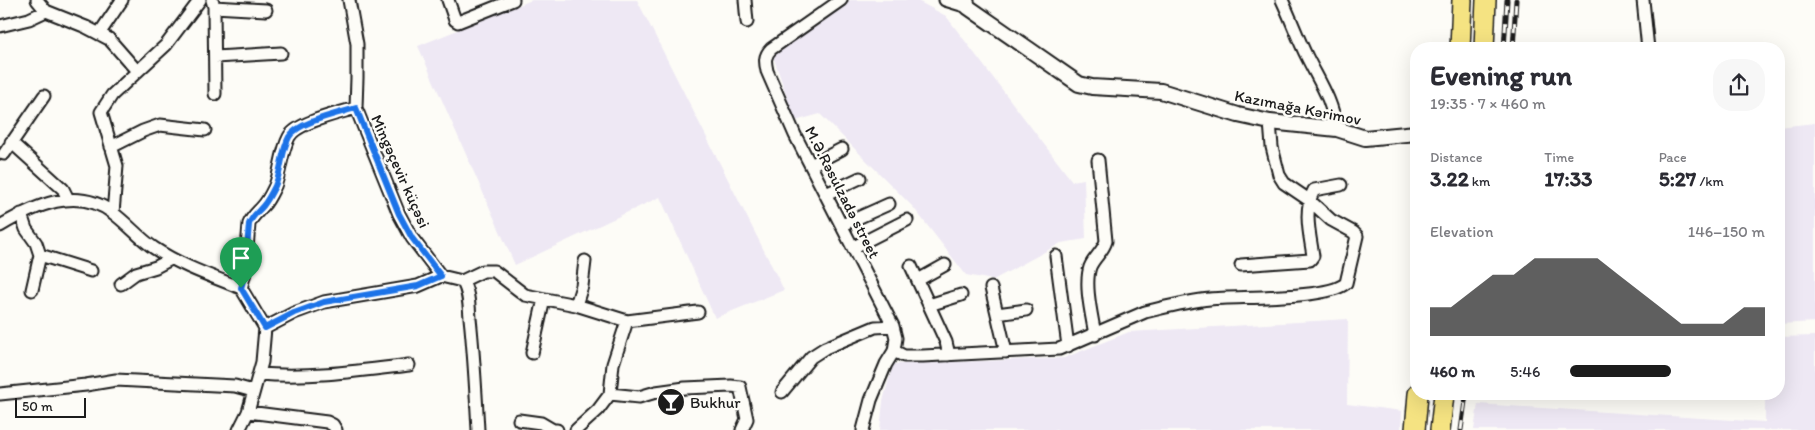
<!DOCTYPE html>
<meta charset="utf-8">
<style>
:root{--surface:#fff;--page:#f7f7f7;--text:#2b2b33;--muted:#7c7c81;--accent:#1c1c1c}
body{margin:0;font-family:Itim,sans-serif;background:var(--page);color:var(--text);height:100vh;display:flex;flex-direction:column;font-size:19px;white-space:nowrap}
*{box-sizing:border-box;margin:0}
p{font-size:16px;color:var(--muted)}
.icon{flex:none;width:28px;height:28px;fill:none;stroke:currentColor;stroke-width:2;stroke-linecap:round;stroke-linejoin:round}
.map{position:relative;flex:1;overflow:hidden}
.drawer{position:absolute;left:1410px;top:42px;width:375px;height:358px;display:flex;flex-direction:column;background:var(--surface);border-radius:20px;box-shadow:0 5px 20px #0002}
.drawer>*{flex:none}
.scale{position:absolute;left:15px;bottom:12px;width:71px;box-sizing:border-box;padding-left:5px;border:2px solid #1c1c1c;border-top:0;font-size:14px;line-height:18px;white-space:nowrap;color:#1c1c1c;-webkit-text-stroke:4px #fdfcf7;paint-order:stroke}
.pin{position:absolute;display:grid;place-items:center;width:42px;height:42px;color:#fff;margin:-51px -21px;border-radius:50% 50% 50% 0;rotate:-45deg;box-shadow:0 0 5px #0007}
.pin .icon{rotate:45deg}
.round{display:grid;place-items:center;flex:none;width:52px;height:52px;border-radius:20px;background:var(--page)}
.head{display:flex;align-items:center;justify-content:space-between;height:85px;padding:0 20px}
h1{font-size:28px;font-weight:700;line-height:38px}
.stats{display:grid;grid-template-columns:repeat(3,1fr);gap:8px;height:85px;padding:5px 20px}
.stats div{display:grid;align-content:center}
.stats b{font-size:21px;font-weight:700}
.stats small{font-size:14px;font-weight:400}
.stats p{font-size:14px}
.chart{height:140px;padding:10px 20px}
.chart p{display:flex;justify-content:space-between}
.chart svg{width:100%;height:90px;margin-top:5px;fill:var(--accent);opacity:.7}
ul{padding:0 20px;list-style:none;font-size:16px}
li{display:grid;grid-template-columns:80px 60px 1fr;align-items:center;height:38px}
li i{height:12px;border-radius:6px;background:var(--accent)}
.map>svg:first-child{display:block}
.built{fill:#eee8f4}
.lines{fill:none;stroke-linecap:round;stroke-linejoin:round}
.minor-casing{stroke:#1c1c1c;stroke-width:15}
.tertiary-casing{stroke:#1c1c1c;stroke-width:18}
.trunk-casing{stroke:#1c1c1c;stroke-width:22}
.minor{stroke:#fdfcf7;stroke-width:11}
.tertiary{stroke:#fdfcf7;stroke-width:14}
.trunk{stroke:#f5e382;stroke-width:19}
.rail-casing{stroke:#1c1c1c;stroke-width:5}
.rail{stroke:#fdfcf7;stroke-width:3;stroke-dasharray:9;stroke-linecap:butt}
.route-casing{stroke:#fff;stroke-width:10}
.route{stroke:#1a73e8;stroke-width:6}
.labels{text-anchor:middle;stroke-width:5;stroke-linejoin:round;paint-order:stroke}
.street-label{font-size:16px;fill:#1c1c1c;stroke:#fdfcf7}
.poi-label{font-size:16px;fill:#1c1c1c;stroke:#fdfcf7;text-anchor:start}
</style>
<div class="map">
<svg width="1815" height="430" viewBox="0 0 1815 430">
<rect width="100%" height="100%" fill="#fdfcf7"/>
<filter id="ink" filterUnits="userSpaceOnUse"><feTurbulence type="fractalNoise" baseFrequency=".02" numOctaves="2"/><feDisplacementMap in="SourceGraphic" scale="10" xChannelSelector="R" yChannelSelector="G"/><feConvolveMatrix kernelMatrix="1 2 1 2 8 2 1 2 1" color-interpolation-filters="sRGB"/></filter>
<g filter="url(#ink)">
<!-- built -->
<path class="built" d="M 532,0 L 637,0 L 784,290 L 715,318 L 660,197 L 515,265 L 418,46 Z
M 850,0 L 916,0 L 946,16 L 1072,181 L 1084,179 L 1086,239 L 1061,243 L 993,280 L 966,275 L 913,207 L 820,114 L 795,121 L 772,53 Z
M 1815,123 L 1815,322 L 1779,324 L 1779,127 Z
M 1348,319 L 1347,404 L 1402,411 L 1401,430 L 880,430 L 883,401 L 893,364 L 1064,358 L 1129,332 Z
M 1815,336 L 1815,430 L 1474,430 L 1478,404 L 1765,422 L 1765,394 L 1779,394 L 1779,337 Z"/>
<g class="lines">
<!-- minor casing -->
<g class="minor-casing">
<path id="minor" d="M 37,0 L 46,11 L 86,27 L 109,39 L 137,71
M 212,0 L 214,7 L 215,94
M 349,0 L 357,44 L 357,78 L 356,108 L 364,128 L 399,214 L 412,238 L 441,276 L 462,281 C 469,291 469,306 470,318 C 474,355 476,393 478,430
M 448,0 L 455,20 L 458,22 L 513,0
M 745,0 L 747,22
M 841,0 L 771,49 C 764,56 765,62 767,71 L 795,135 L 893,326 L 896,338 L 894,351 L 886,364 L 871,400 L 863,430
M 945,0 L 968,7
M 1282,0 C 1291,19 1298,39 1307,57 C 1321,85 1331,98 1337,129
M 1643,0 L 1648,49
M 214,7 L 266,10
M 0,26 L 29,19 L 46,11
M 99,34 L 122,0
M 215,57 L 281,53
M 11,142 L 63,189 L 68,199
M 111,147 L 143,131 L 160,125 L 205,130
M 4,154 L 44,96
M 811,165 L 842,149
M 826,194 L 860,178
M 113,213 L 117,166 L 101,112 L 112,95 L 166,45 L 200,0
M 21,214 L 26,229 L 36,243 L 40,255 L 32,290
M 842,225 L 889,204
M 0,226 C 34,206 77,185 113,213 C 128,224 139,238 154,248 C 181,266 211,276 241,288
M 854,247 L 907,220
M 40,255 L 91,271
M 1056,256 L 1068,346
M 1241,265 L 1310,260 L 1313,256 C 1310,235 1303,210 1314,190 L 1341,185
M 911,266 L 946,342 L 949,355
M 918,280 L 945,265
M 462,281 L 483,271 L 494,271 L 525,295 L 576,305 L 627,321 L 698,312
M 121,284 L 136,273 L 156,267 L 171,259
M 991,288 L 1006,352
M 576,305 L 582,286 L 585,261
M 929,305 L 961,295
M 997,314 L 1026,310
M 265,328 L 294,313 L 324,302 L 418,286 L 441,276
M 1095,335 C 1092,316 1084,285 1090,267 C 1094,257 1103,252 1106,241 L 1098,160
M 894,351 L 904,356 L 923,356 L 1059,349 L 1145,312 C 1166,307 1188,301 1210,299 C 1239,296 1327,300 1346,283 L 1357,236 L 1353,232 L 1331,220 L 1309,200 L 1284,183 L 1279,175 L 1272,147 L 1270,122
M 532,353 L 544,299
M 259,374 C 310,378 359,371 409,365
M 782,392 L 811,357 L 825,348 L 875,327 L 893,326
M 0,394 L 86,385 L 116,380 L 235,386 L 253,391
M 610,394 L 639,397 L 656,392 L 685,388 L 731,386 L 740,387 L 747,419 L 742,430
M 248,412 L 327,422 L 333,425 L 336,430
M 519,420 L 541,423 L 553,430 L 557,430
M 239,430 L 248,412 L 262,362 L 265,328 L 241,288 L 245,273 L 249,224 C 252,216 258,212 263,206 C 268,201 272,192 275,186 C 281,170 281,152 289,137 C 297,122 340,113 356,108
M 576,430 L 598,410 L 610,394 L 613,364 L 627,321"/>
</g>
<!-- tertiary casing -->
<g class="tertiary-casing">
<path id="tertiary" d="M 966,0 L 968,7 L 1079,84 L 1092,87 L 1161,91 L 1238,115 L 1270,122 L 1337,129 L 1365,138 L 1416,133"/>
</g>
<!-- trunk casing -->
<g class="trunk-casing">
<path id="trunk" d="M 1460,49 L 1462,0
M 1484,49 L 1486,0
M 1415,430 L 1418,394
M 1440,430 L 1444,394"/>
</g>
<!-- minor -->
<use href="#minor" class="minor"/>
<!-- tertiary -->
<use href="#tertiary" class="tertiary"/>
<!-- trunk -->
<use href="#trunk" class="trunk"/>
<!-- rail casing -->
<g class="rail-casing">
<path id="rail" d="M 1504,49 L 1507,0
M 1513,49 L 1516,0
M 1461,430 L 1466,394"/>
</g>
<!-- rail -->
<use href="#rail" class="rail"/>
</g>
</g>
<g class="lines" filter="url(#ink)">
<!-- route casing -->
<g class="route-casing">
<path id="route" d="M 356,108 L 399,214 L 412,238 L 441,276 L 418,286 L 324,302 L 294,313 L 265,328 L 241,288 L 245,273 L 249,224 C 252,216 258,212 263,206 C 268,200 272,192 275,186 C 282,170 281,152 289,137 C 297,122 340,113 356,108 Z"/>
</g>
<!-- route -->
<use href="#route" class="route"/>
</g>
<!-- icons -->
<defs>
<g id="bar-disc" transform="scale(1.4375)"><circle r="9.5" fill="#1c1c1c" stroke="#fdfcf7"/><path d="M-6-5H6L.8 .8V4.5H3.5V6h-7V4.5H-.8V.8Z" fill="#fff"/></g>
</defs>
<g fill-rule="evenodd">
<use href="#bar-disc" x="671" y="402"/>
</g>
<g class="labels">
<!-- street labels -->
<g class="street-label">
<text transform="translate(1298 107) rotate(11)" y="6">Kazımağa Kərimov</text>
<text transform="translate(401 171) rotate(66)" y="6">Mingəçevir küçəsi</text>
<text transform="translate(843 192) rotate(63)" y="6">M.Ə.Rəsulzadə street</text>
</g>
<!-- poi labels -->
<g class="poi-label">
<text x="690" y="408">Bukhur</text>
</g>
</g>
</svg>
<div class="scale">50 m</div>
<div class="pin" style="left:241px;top:288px;background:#1e9e55"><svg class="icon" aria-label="arrive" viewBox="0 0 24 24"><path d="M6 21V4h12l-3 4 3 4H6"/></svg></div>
<section class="drawer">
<div class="head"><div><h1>Evening run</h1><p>19:35 · 7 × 460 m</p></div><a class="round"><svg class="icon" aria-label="share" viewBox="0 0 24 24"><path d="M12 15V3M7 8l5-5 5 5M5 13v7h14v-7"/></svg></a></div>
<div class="stats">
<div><p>Distance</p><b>3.22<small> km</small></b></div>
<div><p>Time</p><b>17:33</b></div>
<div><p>Pace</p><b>5:27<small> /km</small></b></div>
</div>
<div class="chart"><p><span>Elevation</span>146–150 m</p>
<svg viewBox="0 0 160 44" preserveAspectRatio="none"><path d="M0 44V30L10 30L20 22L30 14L40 14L50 6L60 6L70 6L80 6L90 14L100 22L110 30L120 38L130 38L140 38L150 30L160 30V44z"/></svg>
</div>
<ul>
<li><b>460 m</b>5:46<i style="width:52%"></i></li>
</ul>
</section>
</div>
